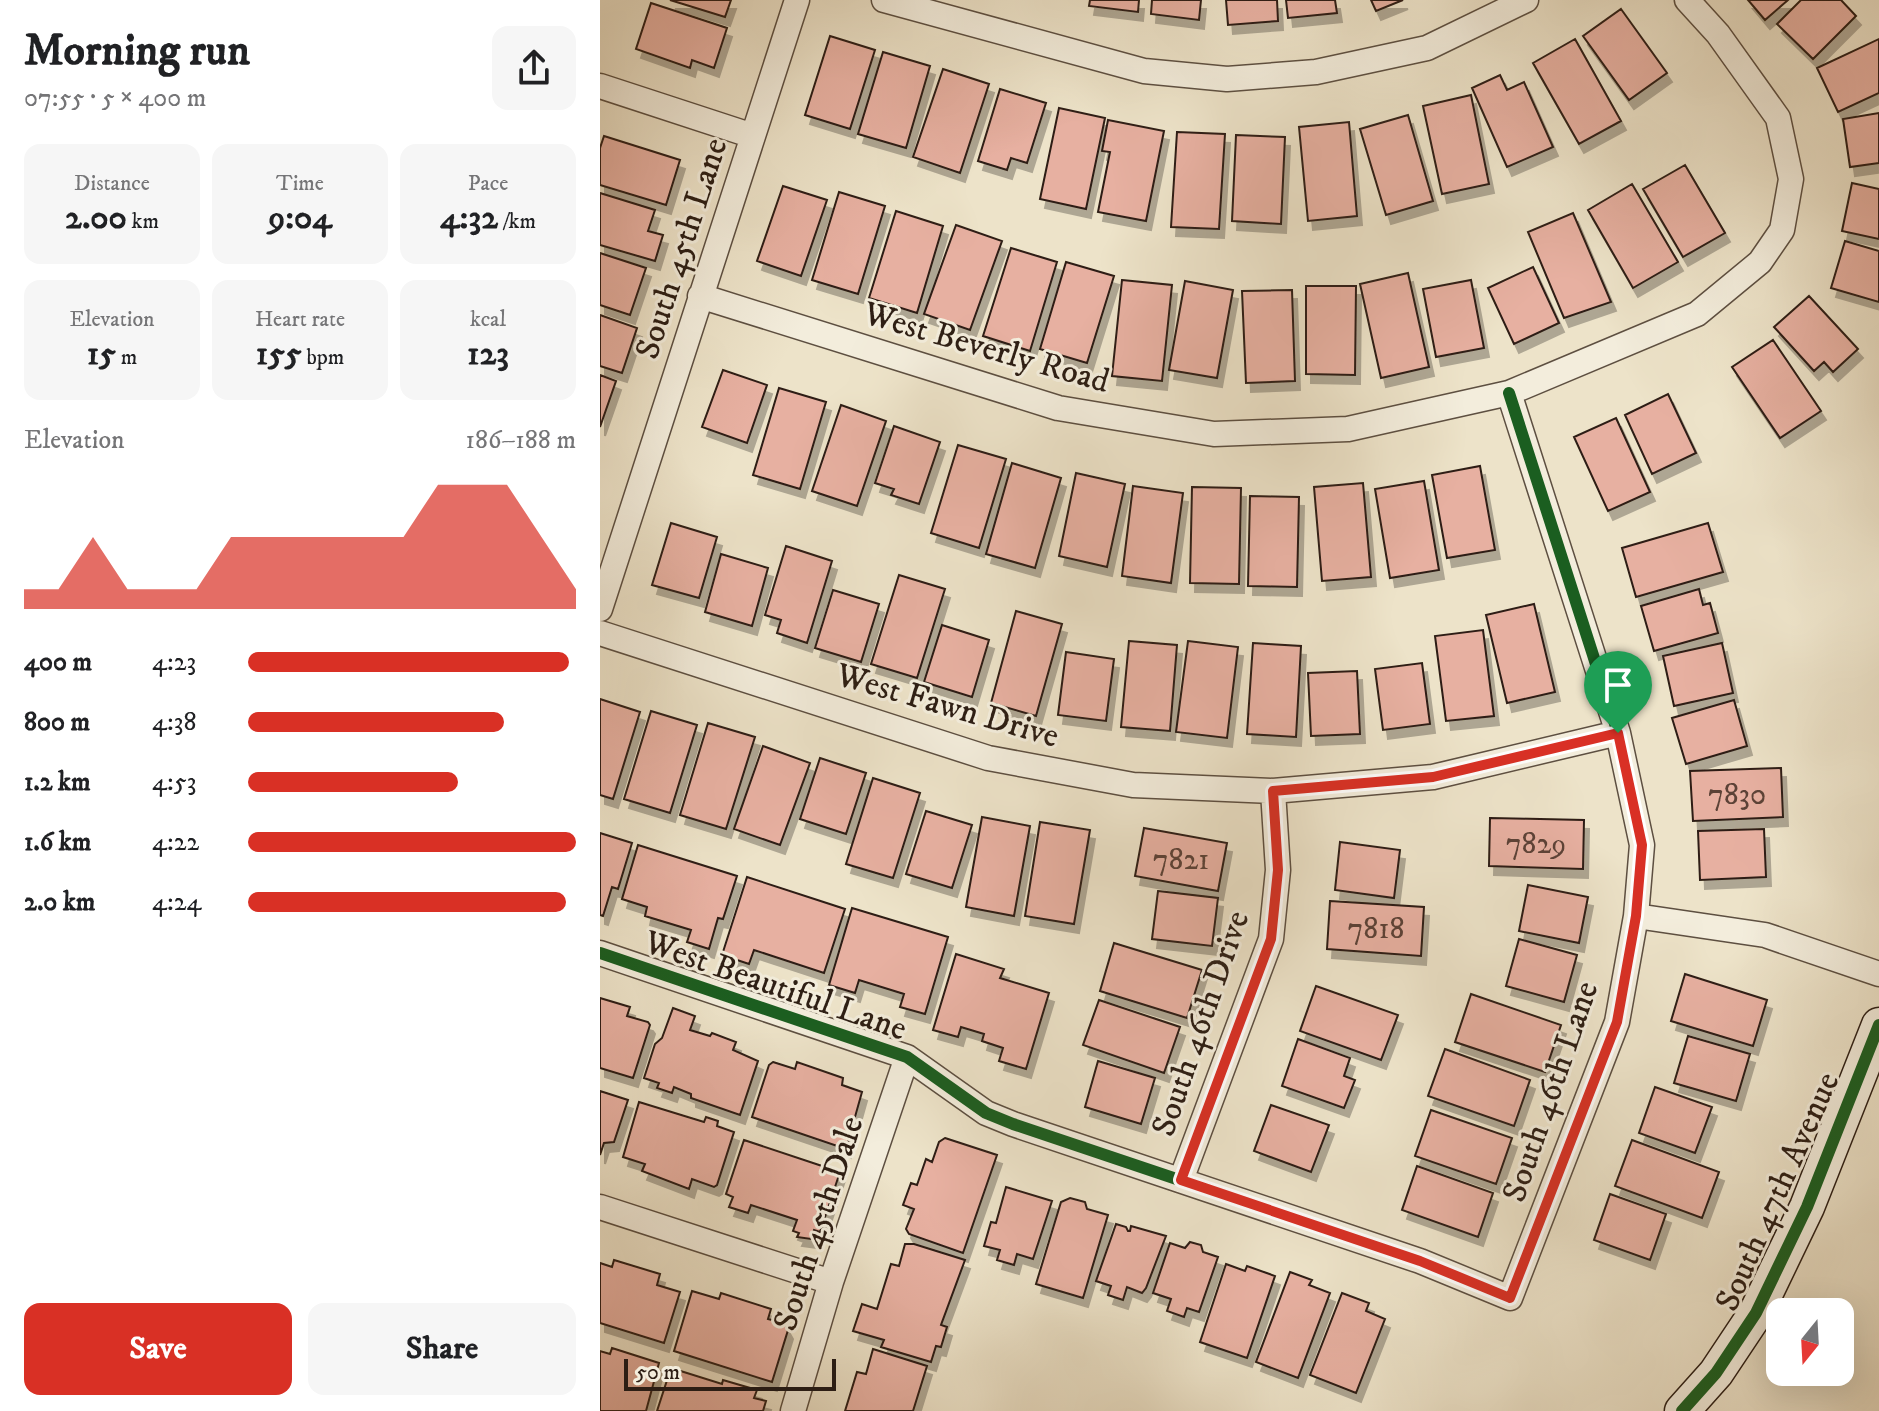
<!DOCTYPE html>
<meta charset="utf-8">
<style>
:root{--surface:#fff;--page:#f6f6f6;--text:#202124;--muted:#757577;--accent:#d93025}
body{margin:0;font-family:"IM FELL DW Pica",serif;background:var(--page);color:var(--text);height:100vh;display:flex;flex-direction:column;font-size:30px;white-space:nowrap}
*{box-sizing:border-box;margin:0}
p{font-size:26px;color:var(--muted)}
.icon{flex:none;width:44px;height:44px;fill:none;stroke:currentColor;stroke-width:2;stroke-linecap:round;stroke-linejoin:round}
.map{position:relative;flex:1;overflow:hidden}
.details{display:flex;flex-direction:column;background:var(--surface);width:600px}
.details>*{flex:none}
.needle{width:52px;rotate:198deg}
.buttons{position:absolute;left:1166px;top:1298px;display:grid;gap:16px}
.buttons a{display:grid;place-items:center;width:88px;height:88px;border-radius:16px;background:var(--surface);box-shadow:0 8px 32px #0002;font-size:40px}
.scale{position:absolute;left:24px;bottom:20px;width:212px;box-sizing:border-box;padding-left:8px;border:4px solid #2d1e14;border-top:0;font-size:22px;line-height:28px;white-space:nowrap;color:#2d1e14;-webkit-text-stroke:6px #f3eddc;paint-order:stroke}
.pin{position:absolute;display:grid;place-items:center;width:68px;height:68px;color:#fff;margin:-82px -34px;border-radius:50% 50% 50% 0;rotate:-45deg;box-shadow:0 0 8px #0007}
.pin .icon{rotate:45deg}
.round{display:grid;place-items:center;flex:none;width:84px;height:84px;border-radius:16px;background:var(--page)}
.headline{display:flex;align-items:center;justify-content:space-between;height:136px;padding:0 24px}
h1{font-size:44px;font-weight:800;line-height:60px}
.metrics{display:grid;grid-template-columns:repeat(3,1fr);gap:12px;height:136px;padding:8px 24px}
.metrics div{display:grid;align-content:center;border-radius:16px;background:var(--page);text-align:center}
.metrics b{font-size:34px;font-weight:800}
.metrics small{font-size:22px;font-weight:400}
.metrics p{font-size:22px}
.chart{height:224px;padding:16px 24px}
.chart p{display:flex;justify-content:space-between}
.chart svg{width:100%;height:144px;margin-top:8px;fill:var(--accent);opacity:.7}
.cta{display:flex;gap:16px;margin-top:auto;padding:16px 24px}
.cta a{flex:1;height:92px;border-radius:16px;background:var(--accent);color:#fff;font-size:32px;font-weight:800;line-height:92px;text-align:center}
.cta a+a{background:var(--page);color:var(--text)}
ul{padding:0 24px;list-style:none;font-size:26px}
li{display:grid;grid-template-columns:128px 96px 1fr;align-items:center;height:60px}
li i{height:20px;border-radius:10px;background:var(--accent)}
main{display:flex;flex:1;min-height:0}
.map>svg:first-child{display:block}
.building{fill:#e7b0a1;stroke:#2d1e14;stroke-width:2;filter:url(#shadow)}
.lines{fill:none;stroke-linecap:round;stroke-linejoin:round}
.street-casing{stroke:#5d4f41;stroke-width:27}
.secondary-casing{stroke:#2d1e14;stroke-width:37}
.street{stroke:#f3eddc;stroke-width:24}
.secondary{stroke:#f3eddc;stroke-width:34}
.cycleway-casing{stroke:#f3eddc;stroke-width:17}
.cycleway{stroke:#1b5e20;stroke-width:12}
.route-casing{stroke:#fff;stroke-width:16}
.route{stroke:#d93025;stroke-width:10}
.labels{text-anchor:middle;stroke-width:6;stroke-linejoin:round;paint-order:stroke}
.number-label{font-size:30px;fill:#5c4237}
.street-label{font-size:34px;fill:#2d1e14;stroke:#f3eddc}
</style>
<main>
<section class="details">
<div class="headline"><div><h1>Morning run</h1><p>07:55 · 5 × 400 m</p></div><a class="round"><svg class="icon" aria-label="share" viewBox="0 0 24 24"><path d="M12 15V3M7 8l5-5 5 5M5 13v7h14v-7"/></svg></a></div>
<div class="metrics">
<div><p>Distance</p><b>2.00<small> km</small></b></div>
<div><p>Time</p><b>9:04</b></div>
<div><p>Pace</p><b>4:32<small> /km</small></b></div>
</div>
<div class="metrics">
<div><p>Elevation</p><b>15<small> m</small></b></div>
<div><p>Heart rate</p><b>155<small> bpm</small></b></div>
<div><p>kcal</p><b>123</b></div>
</div>
<div class="chart"><p><span>Elevation</span>186–188 m</p>
<svg viewBox="0 0 160 44" preserveAspectRatio="none"><path d="M0 44V38L10 38L20 22L30 38L40 38L50 38L60 22L70 22L80 22L90 22L100 22L110 22L120 6L130 6L140 6L150 22L160 38V44z"/></svg>
</div>
<ul>
<li><b>400 m</b>4:23<i style="width:98%"></i></li>
<li><b>800 m</b>4:38<i style="width:78%"></i></li>
<li><b>1.2 km</b>4:53<i style="width:64%"></i></li>
<li><b>1.6 km</b>4:22<i style="width:100%"></i></li>
<li><b>2.0 km</b>4:24<i style="width:97%"></i></li>
</ul>
<div class="cta"><a>Save</a><a>Share</a></div>
</section>
<div class="map">
<svg width="1279" height="1411" viewBox="0 0 1279 1411">
<defs>
<filter id="shadow"><feDropShadow dx="5" dy="9" stdDeviation="0" flood-color="#0004"/></filter>
</defs>
<rect width="100%" height="100%" fill="#ede3c9"/>
<filter id="stains"><feTurbulence type="fractalNoise" baseFrequency=".0025" numOctaves="4"/><feColorMatrix values="0 0 0 0 .2 0 0 0 0 .09 0 0 0 0 .02 0 0 0 .5 -.17"/></filter>
<radialGradient id="worn" r=".72"><stop offset=".6" stop-color="#630" stop-opacity="0"/><stop offset="1" stop-color="#630" stop-opacity=".3"/></radialGradient>
<!-- building -->
<path class="building" d="M 70,0 L 131,0 L 125,17 Z
M 490,0 L 539,0 L 538,12 L 489,6 Z
M 552,0 L 601,0 L 599,20 L 551,14 Z
M 626,0 L 677,0 L 678,21 L 628,25 Z
M 686,0 L 735,0 L 737,13 L 688,18 Z
M 771,0 L 803,0 L 776,11 Z
M 1148,0 L 1188,0 L 1165,20 Z
M 1201,0 L 1241,0 L 1256,16 L 1213,59 L 1177,24 Z
M 51,3 L 127,28 L 114,68 L 92,60 L 90,68 L 36,49 Z
M 1021,9 L 1067,73 L 1029,100 L 983,36 Z
M 230,36 L 275,50 L 250,129 L 205,115 Z
M 975,39 L 1021,121 L 979,144 L 933,63 Z
M 1279,39 L 1279,93 L 1238,112 L 1217,68 Z
M 283,52 L 330,66 L 306,148 L 258,134 Z
M 343,69 L 389,84 L 360,173 L 313,157 Z
M 900,75 L 907,90 L 924,82 L 953,147 L 907,167 L 872,88 Z
M 400,89 L 446,103 L 427,163 L 411,158 L 407,170 L 378,161 Z
M 871,95 L 889,184 L 842,194 L 823,106 Z
M 459,108 L 505,118 L 486,209 L 440,199 Z
M 1279,113 L 1279,163 L 1250,167 L 1243,119 Z
M 808,115 L 833,201 L 786,215 L 760,129 Z
M 508,120 L 564,131 L 546,221 L 498,212 L 510,152 L 502,151 Z
M 749,122 L 757,216 L 708,221 L 699,127 Z
M 577,132 L 625,134 L 619,229 L 571,227 Z
M 636,135 L 685,137 L 681,224 L 632,221 Z
M 4,136 L 80,160 L 66,205 L 0,185 L 0,148 Z
M 1085,165 L 1125,233 L 1083,257 L 1043,189 Z
M 1252,183 L 1279,189 L 1279,239 L 1242,231 Z
M 1032,184 L 1078,262 L 1033,288 L 988,210 Z
M 183,186 L 227,200 L 201,276 L 157,261 Z
M 239,192 L 285,206 L 258,294 L 212,280 Z
M 0,193 L 55,210 L 48,231 L 63,235 L 55,261 L 0,245 Z
M 296,211 L 343,226 L 317,313 L 269,298 Z
M 973,213 L 1011,302 L 964,318 L 928,232 Z
M 356,225 L 402,241 L 370,330 L 324,314 Z
M 1245,241 L 1279,251 L 1279,302 L 1231,288 Z
M 411,248 L 457,262 L 430,351 L 383,336 Z
M 0,253 L 46,268 L 30,315 L 0,305 Z
M 466,262 L 514,276 L 487,363 L 440,349 Z
M 933,267 L 959,323 L 914,344 L 888,288 Z
M 808,273 L 829,367 L 781,378 L 760,284 Z
M 522,280 L 572,285 L 562,381 L 512,376 Z
M 871,280 L 884,348 L 836,357 L 823,289 Z
M 585,281 L 633,290 L 617,378 L 569,370 Z
M 706,286 L 756,286 L 755,375 L 706,374 Z
M 692,290 L 695,381 L 646,383 L 642,291 Z
M 1209,296 L 1258,349 L 1233,372 L 1224,362 L 1214,371 L 1174,327 Z
M 0,315 L 37,328 L 22,373 L 0,366 Z
M 1173,340 L 1221,411 L 1180,438 L 1132,367 Z
M 123,370 L 167,385 L 147,443 L 102,427 Z
M 0,375 L 16,381 L 0,427 Z
M 179,388 L 226,402 L 200,489 L 153,475 Z
M 1068,394 L 1096,453 L 1052,474 L 1025,415 Z
M 241,405 L 286,421 L 257,506 L 212,491 Z
M 1016,418 L 1050,492 L 1008,511 L 974,437 Z
M 294,426 L 340,442 L 319,504 L 291,495 L 294,489 L 275,483 Z
M 358,445 L 406,459 L 379,548 L 331,533 Z
M 412,463 L 461,478 L 435,568 L 386,554 Z
M 880,466 L 895,550 L 847,558 L 832,475 Z
M 476,473 L 525,484 L 507,567 L 459,556 Z
M 824,481 L 839,570 L 790,578 L 775,489 Z
M 763,483 L 771,577 L 722,581 L 714,487 Z
M 533,486 L 583,493 L 571,583 L 522,576 Z
M 592,487 L 641,488 L 639,584 L 590,583 Z
M 650,496 L 699,497 L 697,587 L 648,586 Z
M 71,523 L 117,537 L 99,598 L 52,585 Z
M 1108,523 L 1123,572 L 1036,597 L 1022,548 Z
M 186,546 L 232,561 L 207,643 L 177,633 L 181,620 L 165,615 Z
M 121,554 L 168,568 L 152,626 L 105,612 Z
M 299,575 L 345,589 L 317,678 L 271,664 Z
M 1099,589 L 1103,605 L 1110,603 L 1118,633 L 1054,651 L 1041,606 Z
M 233,590 L 279,604 L 261,662 L 215,648 Z
M 934,604 L 955,692 L 907,703 L 886,615 Z
M 416,611 L 462,624 L 436,716 L 391,703 Z
M 342,625 L 389,640 L 372,697 L 324,682 Z
M 883,630 L 894,716 L 846,721 L 835,636 Z
M 529,641 L 577,645 L 570,731 L 521,727 Z
M 588,641 L 638,647 L 627,738 L 576,732 Z
M 653,643 L 701,646 L 696,737 L 647,734 Z
M 1122,643 L 1133,693 L 1074,706 L 1063,656 Z
M 466,652 L 514,659 L 506,721 L 458,715 Z
M 822,663 L 830,724 L 783,730 L 775,669 Z
M 757,671 L 760,734 L 711,736 L 708,673 Z
M 0,699 L 40,712 L 13,799 L 0,795 Z
M 1134,700 L 1147,746 L 1086,764 L 1072,718 Z
M 51,711 L 97,725 L 70,813 L 24,799 Z
M 108,723 L 155,737 L 126,829 L 80,815 Z
M 163,746 L 210,763 L 180,845 L 134,829 Z
M 220,758 L 266,773 L 246,834 L 200,819 Z
M 1181,768 L 1183,817 L 1093,821 L 1090,771 Z
M 273,778 L 320,793 L 293,878 L 246,864 Z
M 326,811 L 372,825 L 352,888 L 306,874 Z
M 382,817 L 430,826 L 414,916 L 366,907 Z
M 890,818 L 984,820 L 983,869 L 889,866 Z
M 440,822 L 490,830 L 474,924 L 425,916 Z
M 544,828 L 627,843 L 618,891 L 535,876 Z
M 1164,829 L 1166,877 L 1100,880 L 1098,831 Z
M 0,833 L 32,843 L 18,889 L 12,887 L 3,916 L 0,915 Z
M 740,842 L 800,850 L 794,898 L 735,890 Z
M 38,845 L 137,876 L 123,919 L 118,918 L 109,949 L 87,942 L 91,930 L 45,916 L 47,907 L 22,899 Z
M 147,877 L 245,909 L 224,973 L 154,950 L 149,964 L 122,955 Z
M 928,885 L 988,897 L 979,943 L 919,931 Z
M 558,891 L 618,898 L 612,946 L 552,939 Z
M 730,901 L 824,907 L 821,956 L 727,949 Z
M 252,908 L 348,937 L 325,1014 L 300,1007 L 304,994 L 259,980 L 255,993 L 229,985 Z
M 919,939 L 977,955 L 964,1002 L 906,986 Z
M 514,943 L 602,970 L 587,1018 L 500,991 Z
M 356,954 L 404,969 L 400,978 L 449,993 L 426,1069 L 399,1061 L 403,1048 L 382,1041 L 384,1034 L 361,1027 L 358,1037 L 333,1030 Z
M 1085,974 L 1167,1000 L 1153,1046 L 1071,1021 Z
M 716,986 L 798,1015 L 781,1060 L 700,1031 Z
M 871,994 L 961,1025 L 945,1072 L 855,1042 Z
M 0,998 L 30,1007 L 27,1016 L 48,1022 L 50,1025 L 33,1078 L 0,1068 Z
M 499,1000 L 580,1027 L 564,1073 L 483,1045 Z
M 73,1008 L 95,1016 L 90,1030 L 110,1036 L 112,1033 L 136,1042 L 133,1050 L 158,1061 L 140,1115 L 91,1098 L 91,1094 L 74,1087 L 72,1093 L 57,1088 L 59,1083 L 44,1078 L 55,1044 L 62,1038 Z
M 1088,1036 L 1150,1054 L 1136,1101 L 1074,1083 Z
M 698,1039 L 750,1058 L 744,1076 L 755,1080 L 744,1108 L 682,1086 Z
M 845,1049 L 930,1080 L 914,1126 L 828,1096 Z
M 498,1061 L 555,1078 L 541,1124 L 485,1107 Z
M 173,1062 L 195,1069 L 197,1062 L 243,1078 L 242,1085 L 262,1092 L 246,1149 L 152,1117 L 169,1065 Z
M 1055,1087 L 1112,1107 L 1095,1153 L 1039,1133 Z
M 0,1091 L 28,1100 L 14,1142 L 4,1143 L 0,1155 Z
M 39,1102 L 104,1122 L 106,1117 L 118,1121 L 117,1126 L 134,1132 L 117,1185 L 114,1187 L 92,1179 L 89,1189 L 42,1171 L 45,1164 L 23,1157 Z
M 671,1105 L 729,1125 L 711,1172 L 654,1151 Z
M 831,1110 L 912,1138 L 896,1184 L 815,1156 Z
M 345,1138 L 397,1155 L 363,1253 L 309,1234 L 306,1229 L 314,1209 L 303,1205 L 311,1183 L 317,1185 L 326,1159 L 332,1162 L 339,1142 Z
M 144,1140 L 240,1172 L 220,1232 L 214,1230 L 211,1239 L 197,1237 L 199,1233 L 193,1231 L 197,1220 L 151,1205 L 148,1213 L 129,1207 L 133,1197 L 126,1194 Z
M 1032,1140 L 1119,1172 L 1102,1218 L 1015,1186 Z
M 817,1166 L 893,1193 L 878,1237 L 802,1210 Z
M 406,1187 L 452,1201 L 433,1259 L 417,1254 L 414,1265 L 397,1260 L 400,1250 L 384,1246 L 391,1222 L 396,1223 Z
M 1010,1194 L 1066,1214 L 1050,1260 L 994,1240 Z
M 470,1198 L 485,1202 L 487,1209 L 508,1215 L 483,1298 L 436,1284 L 461,1202 Z
M 516,1224 L 526,1227 L 528,1231 L 530,1231 L 531,1226 L 566,1236 L 546,1288 L 542,1293 L 527,1287 L 523,1300 L 508,1295 L 511,1286 L 496,1281 Z
M 590,1242 L 601,1245 L 603,1252 L 618,1257 L 599,1312 L 587,1308 L 584,1317 L 567,1311 L 571,1299 L 553,1293 L 570,1243 L 585,1248 Z
M 305,1244 L 314,1244 L 365,1260 L 341,1325 L 347,1327 L 341,1347 L 336,1346 L 331,1362 L 281,1347 L 284,1340 L 253,1331 L 262,1304 L 277,1309 L 291,1264 L 299,1266 Z
M 14,1260 L 60,1274 L 57,1285 L 80,1292 L 64,1343 L 0,1323 L 0,1263 L 12,1267 Z
M 626,1264 L 645,1271 L 647,1266 L 675,1276 L 647,1358 L 600,1342 Z
M 690,1272 L 712,1280 L 709,1285 L 730,1293 L 698,1378 L 656,1362 Z
M 92,1291 L 119,1299 L 121,1293 L 171,1309 L 168,1319 L 184,1323 L 188,1330 L 172,1382 L 74,1351 Z
M 742,1293 L 769,1303 L 766,1311 L 785,1319 L 756,1393 L 710,1375 Z
M 12,1348 L 59,1363 L 46,1411 L 0,1411 L 0,1351 L 10,1354 Z
M 273,1349 L 327,1366 L 313,1411 L 245,1411 L 257,1372 L 266,1374 Z
M 71,1368 L 122,1384 L 123,1380 L 157,1390 L 154,1398 L 166,1401 L 163,1411 L 57,1411 Z"/>
<g class="lines">
<!-- street casing -->
<g class="street-casing">
<path id="street" d="M 284,0 L 544,71 L 627,79 L 716,72 L 827,48 L 926,0
M 0,86 L 153,136
M 100,296 L 458,408 L 614,434 L 748,429 L 909,393 L 1097,314 L 1160,262 L 1182,230 L 1191,179 L 1178,118 L 1118,34 L 1087,0
M 0,609 L 197,0
M 0,633 L 388,758 L 533,785 L 673,791 L 833,777 L 1018,733
M 1036,916 L 1165,935 L 1279,974
M 0,953 L 307,1057 L 386,1113 L 413,1124 L 820,1261 L 910,1298 L 1017,1022 L 1036,916 L 1042,845 L 1018,733 L 909,393
M 581,1180 L 671,939 L 678,870 L 673,791
M 0,1207 L 231,1282
M 193,1411 L 231,1282 L 307,1057"/>
</g>
<!-- secondary casing -->
<g class="secondary-casing">
<path id="secondary" d="M 1082,1411 L 1116,1373 L 1156,1313 L 1207,1207 L 1279,1025"/>
</g>
<!-- street -->
<use href="#street" class="street"/>
<!-- secondary -->
<use href="#secondary" class="secondary"/>
<!-- cycleway casing -->
<g class="cycleway-casing">
<path id="cycleway" d="M 0,953 L 307,1057 L 386,1113 L 413,1124 L 820,1261 L 910,1298 L 1017,1022 L 1036,916 L 1042,845 L 1018,733 L 909,393
M 1082,1411 L 1116,1373 L 1156,1313 L 1207,1207 L 1279,1025"/>
</g>
<!-- cycleway -->
<use href="#cycleway" class="cycleway"/>
</g>
<g class="lines">
<!-- route casing -->
<g class="route-casing">
<path id="route" d="M 1018,733 L 1042,845 L 1036,916 L 1017,1022 L 910,1298 L 820,1261 L 581,1180 L 671,939 L 678,870 L 673,791 L 833,777 Z"/>
</g>
<!-- route -->
<use href="#route" class="route"/>
</g>
<g class="labels">
<!-- number labels -->
<g class="number-label">
<text x="1137" y="804">7830</text>
<text x="936" y="853">7829</text>
<text x="581" y="869">7821</text>
<text x="776" y="938">7818</text>
</g>
<!-- street labels -->
<g class="street-label">
<text transform="translate(80 248) rotate(-72)" y="12">South 45th Lane</text>
<text transform="translate(387 346) rotate(16)" y="12">West Beverly Road</text>
<text transform="translate(348 704) rotate(16)" y="12">West Fawn Drive</text>
<text transform="translate(176 984) rotate(19)" y="12">West Beautiful Lane</text>
<text transform="translate(599 1023) rotate(-71)" y="12">South 46th Drive</text>
<text transform="translate(949 1091) rotate(-71)" y="12">South 46th Lane</text>
<text transform="translate(1176 1191) rotate(-66)" y="12">South 47th Avenue</text>
<text transform="translate(217 1223) rotate(-72)" y="12">South 45th Dale</text>
</g>
</g>
<rect width="100%" height="100%" filter="url(#stains)"/>
<rect width="100%" height="100%" fill="url(#worn)"/>
</svg>
<div class="buttons">
<a><svg class="needle" viewBox="-14 -14 28 28"><path d="M0-13l5 13h-10z" fill="#e53935"/><path d="M0 13l5-13h-10z" fill="#757577"/></svg></a>
</div>
<div class="scale">50 m</div>
<div class="pin" style="left:1018px;top:733px;background:#1e9e55"><svg class="icon" aria-label="arrive" viewBox="0 0 24 24"><path d="M6 21V4h12l-3 4 3 4H6"/></svg></div>
</div>
</main>
